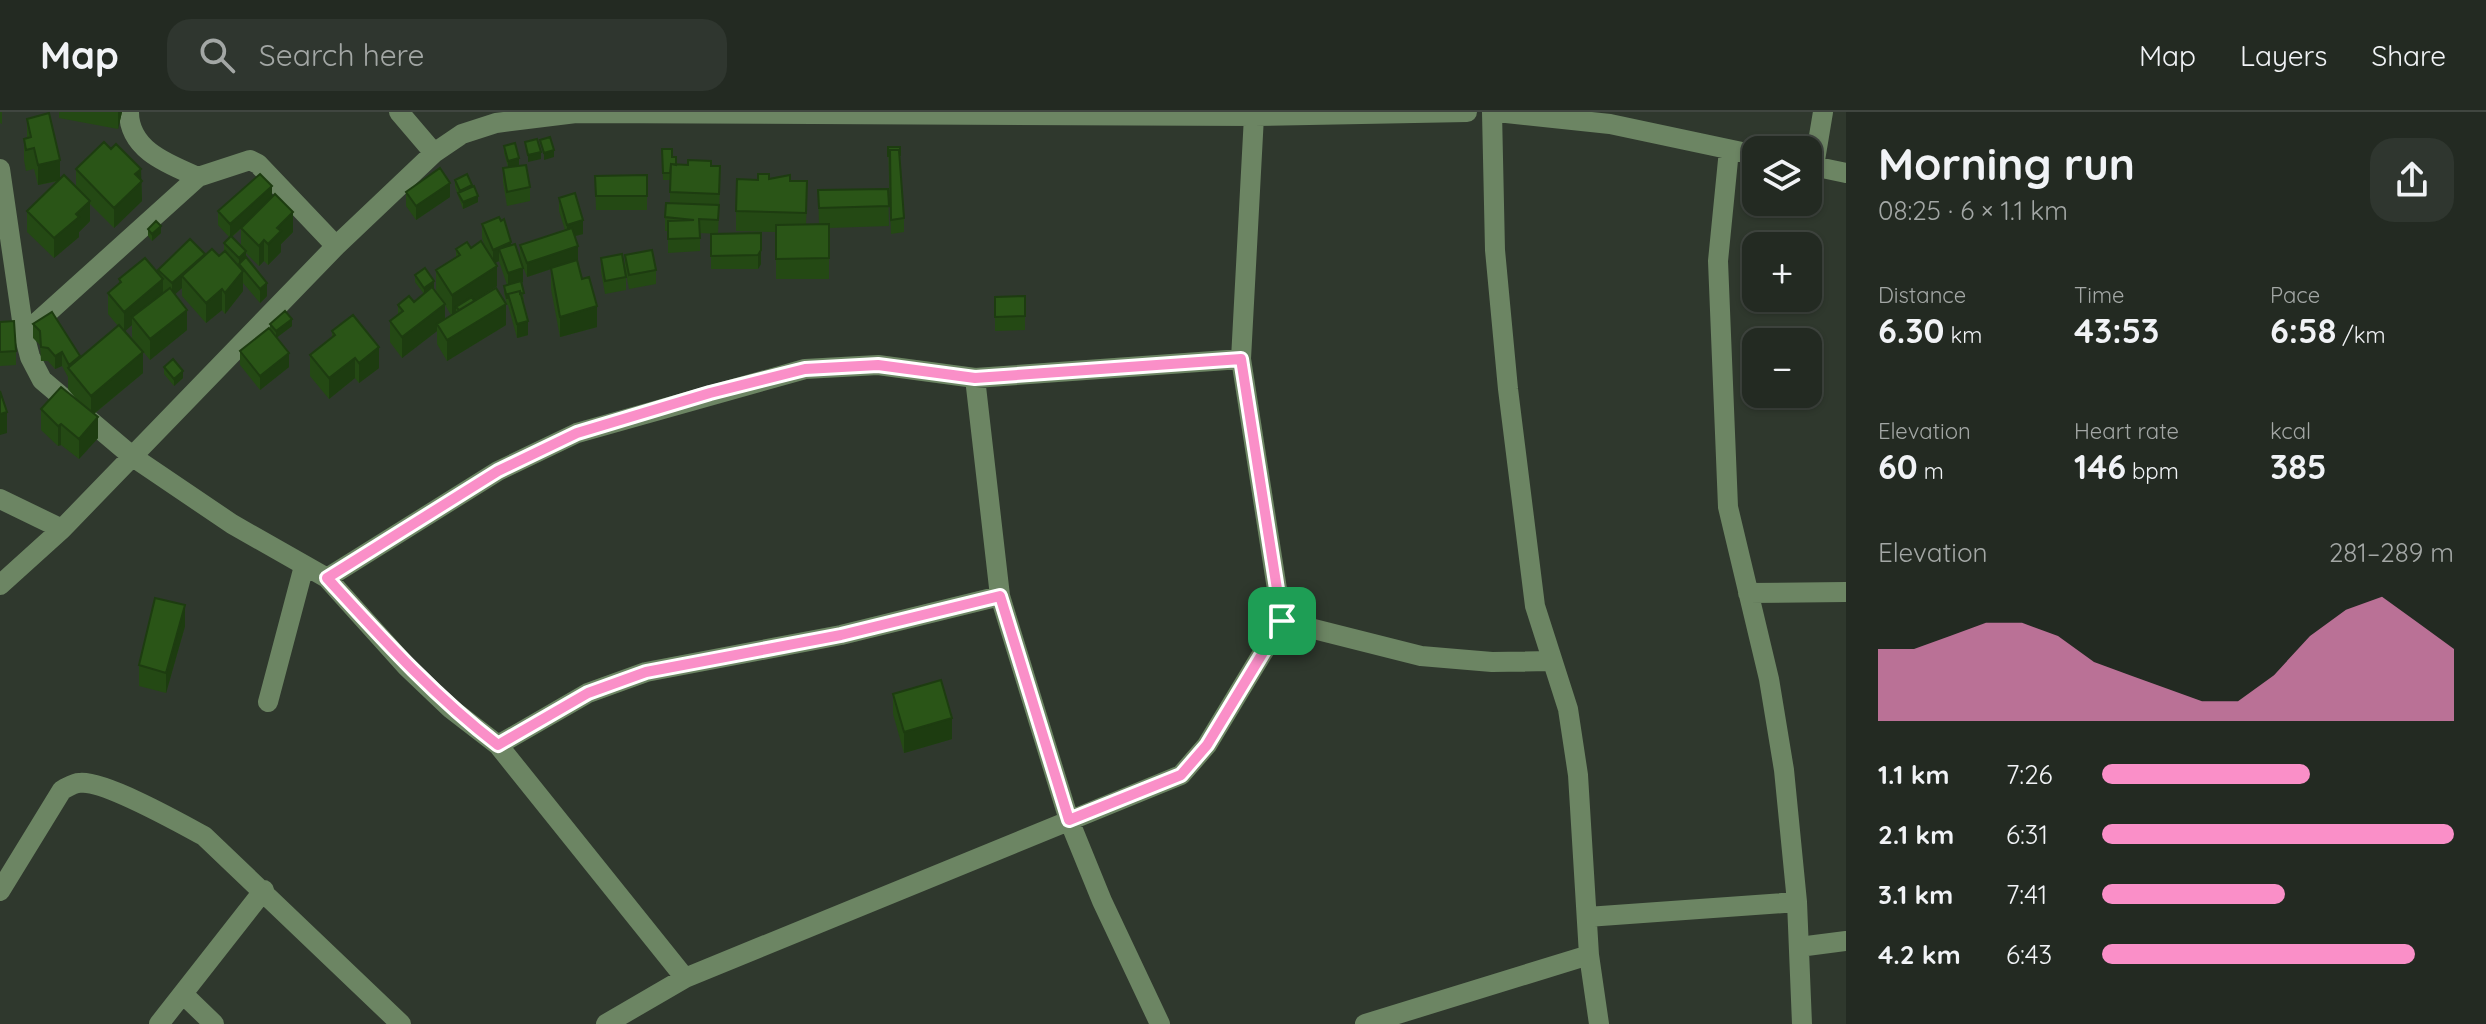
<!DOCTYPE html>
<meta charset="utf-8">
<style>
:root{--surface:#232a22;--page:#2f362f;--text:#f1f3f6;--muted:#a3a7a5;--line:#404640;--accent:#fa8fc8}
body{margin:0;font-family:Quicksand,sans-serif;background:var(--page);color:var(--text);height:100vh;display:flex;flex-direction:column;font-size:30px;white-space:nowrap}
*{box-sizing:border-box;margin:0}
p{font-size:26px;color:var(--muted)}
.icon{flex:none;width:44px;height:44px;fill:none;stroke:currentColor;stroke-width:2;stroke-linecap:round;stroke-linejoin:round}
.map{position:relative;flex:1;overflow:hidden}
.sheet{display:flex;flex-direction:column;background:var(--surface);width:640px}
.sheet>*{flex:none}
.fabs{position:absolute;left:1742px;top:24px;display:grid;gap:16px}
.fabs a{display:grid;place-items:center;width:80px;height:80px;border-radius:16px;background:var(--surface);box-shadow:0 2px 6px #0004,0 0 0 2px var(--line);font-size:40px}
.pin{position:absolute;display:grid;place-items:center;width:68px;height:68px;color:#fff;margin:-34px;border-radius:16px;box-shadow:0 4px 12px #0006}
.round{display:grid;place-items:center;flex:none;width:84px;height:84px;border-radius:24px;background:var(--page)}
.overview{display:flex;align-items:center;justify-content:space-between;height:136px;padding:0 32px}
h1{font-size:44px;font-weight:700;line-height:60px}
.figures{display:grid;grid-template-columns:repeat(3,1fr);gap:12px;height:136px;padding:8px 32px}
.figures div{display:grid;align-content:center}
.figures b{font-size:34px;font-weight:700}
.figures small{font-size:22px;font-weight:400}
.figures p{font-size:22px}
.chart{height:224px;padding:16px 32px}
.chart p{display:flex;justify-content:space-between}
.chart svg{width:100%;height:144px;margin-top:8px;fill:var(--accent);opacity:.7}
ul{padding:0 32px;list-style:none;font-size:26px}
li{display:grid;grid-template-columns:128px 96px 1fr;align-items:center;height:60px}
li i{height:20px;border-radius:10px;background:var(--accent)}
header{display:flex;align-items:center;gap:48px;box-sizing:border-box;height:112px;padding:0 40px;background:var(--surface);border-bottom:2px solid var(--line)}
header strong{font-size:38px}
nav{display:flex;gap:44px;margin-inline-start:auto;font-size:28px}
.search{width:560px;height:72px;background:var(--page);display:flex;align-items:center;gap:20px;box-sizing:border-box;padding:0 28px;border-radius:24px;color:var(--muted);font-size:30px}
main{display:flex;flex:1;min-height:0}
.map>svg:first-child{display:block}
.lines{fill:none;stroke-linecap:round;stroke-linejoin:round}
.minor{stroke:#6c8563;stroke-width:20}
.wall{fill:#244914;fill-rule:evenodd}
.shaded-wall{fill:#1d3c10}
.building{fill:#2a5517;stroke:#1d3c10;stroke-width:2}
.route-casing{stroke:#fff;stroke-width:16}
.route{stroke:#fa8fc8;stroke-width:10}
</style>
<header>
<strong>Map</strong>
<div class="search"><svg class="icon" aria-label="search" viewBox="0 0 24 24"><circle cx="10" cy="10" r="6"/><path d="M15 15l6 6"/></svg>Search here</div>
<nav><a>Map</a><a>Layers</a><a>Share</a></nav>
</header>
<main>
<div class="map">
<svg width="1846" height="912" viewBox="0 0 1846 912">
<rect width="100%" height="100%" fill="#2f382d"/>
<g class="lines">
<!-- minor -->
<path class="minor" d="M 129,0 C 129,38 168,52 198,65 L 250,48 L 258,52 L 336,134
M 399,0 L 434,41
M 1492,0 L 1495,138 L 1508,277 L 1535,494 L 1568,597 L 1578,663 L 1589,843 L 1599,912
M 1497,0 L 1610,12 L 1756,43
M 1729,38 L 1718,149 L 1728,395 L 1769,567 L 1784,658 L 1797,790 L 1802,912
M 1808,53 L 1846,61
M 1814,54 L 1823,0
M 0,57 L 24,222 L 30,245 L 42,268 L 133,345 L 232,412 L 327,466 L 407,555 L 450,596 L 498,633 L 685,866
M 24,222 L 198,65
M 975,266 L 1000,484 L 1069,708 L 1102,789 L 1160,912
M 0,387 L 62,417
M 327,466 L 498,359 L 577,321 L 805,257 L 878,253 L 975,266 L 1241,247
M 0,473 L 62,417 L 336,134 L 434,41 L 462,22 L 496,11 L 576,1 L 1254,4 L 1467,0
M 1748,481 L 1846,480
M 1282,509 L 1421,544 L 1492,550 L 1551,549
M 268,590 L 304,454
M 498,633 L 588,581 L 646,560 L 841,523 L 1000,484
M 0,779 L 62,678 C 67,676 73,671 79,671 C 102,667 182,712 204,724 L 401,912
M 1587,805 L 1797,790
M 1799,835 L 1846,829
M 183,882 L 214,912
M 159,912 L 264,778
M 606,912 L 685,866 L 1181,663 L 1207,633 L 1282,509 L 1241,247 L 1254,4
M 1365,912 L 1589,843"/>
</g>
<!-- wall -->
<path class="wall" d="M 0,0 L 2,0 L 2,12 L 0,11 Z
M 59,0 L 122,0 L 118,17 L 59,6 Z
M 27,7 L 60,68 L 76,75 L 76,57 L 141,68 L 142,89 L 114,116 L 90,92 L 90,109 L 79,120 L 79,125 L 54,146 L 27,120 L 27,99 L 59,69 L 38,73 L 34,57 L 26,59 L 24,48 L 24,27 L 27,26 Z
M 504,34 L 519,53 L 509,55 L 530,75 L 530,89 L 507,94 L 503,70 L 503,56 L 508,55 L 504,41 Z
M 888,35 L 900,51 L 904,106 L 904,120 L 891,122 Z
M 662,37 L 672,45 L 676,53 L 711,54 L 720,75 L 718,122 L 700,121 L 700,139 L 668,141 L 668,119 L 665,119 L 665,105 L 670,91 L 670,68 L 663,68 Z
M 647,63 L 647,98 L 596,98 L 595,64 Z
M 769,67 L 790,69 L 807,90 L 806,112 L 819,112 L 818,78 L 888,77 L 889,114 L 829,116 L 829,167 L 776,167 L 776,120 L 736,119 L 736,99 Z
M 455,68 L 472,75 L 478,90 L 463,97 L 455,75 Z
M 406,80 L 450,85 L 416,108 L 406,94 Z
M 272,85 L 293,120 L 281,132 L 281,140 L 268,153 L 264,149 L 259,154 L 246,141 L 246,145 L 267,184 L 260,191 L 243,171 L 243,179 L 225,202 L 222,198 L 206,211 L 182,184 L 182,176 L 175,182 L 187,218 L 150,248 L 132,226 L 132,213 L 125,219 L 143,261 L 94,302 L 98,326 L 79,347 L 61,333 L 58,334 L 41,318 L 41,297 L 77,288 L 68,277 L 68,265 L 62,254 L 55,257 L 48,249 L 41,249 L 40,233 L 33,226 L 33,212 L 80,246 L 118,214 L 108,202 L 108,181 L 119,172 L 119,167 L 158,162 L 158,158 L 205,144 L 219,144 L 225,139 L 224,138 L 224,131 L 229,125 L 218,113 L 218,99 ZM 243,115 L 241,116 L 241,134 L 232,125 Z
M 559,86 L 583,122 L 575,124 L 577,148 L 597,215 L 560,225 L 551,177 L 551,157 L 527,165 L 520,147 L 520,133 L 565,118 L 559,99 Z
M 482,112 L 511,134 L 523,170 L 521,171 L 524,188 L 522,189 L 528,223 L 517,226 L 508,193 L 507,193 L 504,181 L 504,174 L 507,173 L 499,149 L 495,151 L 497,174 L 482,184 L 506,213 L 447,249 L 437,232 L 437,219 L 402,246 L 390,230 L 390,209 L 398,203 L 398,193 L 414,190 L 424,182 L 415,170 L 415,163 L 434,176 L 433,177 L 440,186 L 436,179 L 436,158 L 456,145 L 456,137 L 471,136 L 486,137 L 482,126 ZM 445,193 L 451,203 L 445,207 Z
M 148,117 L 161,121 L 152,129 L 148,124 Z
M 761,121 L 761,152 L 758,157 L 711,157 L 711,122 Z
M 625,143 L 656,158 L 656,172 L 629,177 L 625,157 Z
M 601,146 L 626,165 L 626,178 L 605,182 L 601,159 Z
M 1025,184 L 1025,218 L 995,219 L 995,185 Z
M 0,210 L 16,239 L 16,253 L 0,254 Z
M 270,212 L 292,214 L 276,226 L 289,255 L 260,278 L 240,253 L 240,239 L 270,217 Z
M 332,219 L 379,256 L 359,271 L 355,266 L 329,287 L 310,264 L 310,243 L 332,226 Z
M 164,255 L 183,266 L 174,274 L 164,262 Z
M 185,514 L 166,581 L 139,574 L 139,553 Z
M 893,582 L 952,627 L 904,641 L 893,602 Z"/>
<!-- shaded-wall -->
<path class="shaded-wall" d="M 118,0 L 122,0 L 118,17 Z
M 554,38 L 554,45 L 544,48 L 544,41 Z
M 541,40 L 541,47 L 528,50 L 528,43 Z
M 519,46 L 519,53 L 508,56 L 508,49 Z
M 60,48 L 60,68 L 38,73 L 38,53 Z
M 141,57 L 142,89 L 114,116 L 114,96 L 135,62 Z
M 450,71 L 450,85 L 416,108 L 416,94 Z
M 272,74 L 272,88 L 230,126 L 230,112 Z
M 478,84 L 478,90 L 463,97 L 463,90 Z
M 90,89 L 90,109 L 79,120 L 79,125 L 54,146 L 54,126 Z
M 293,100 L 293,120 L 281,132 L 281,140 L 268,153 L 268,132 L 277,116 Z
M 583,108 L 583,122 L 567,126 L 567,113 Z
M 161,114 L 161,121 L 152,129 L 152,122 Z
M 264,128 L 264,149 L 259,154 L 259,134 Z
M 511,130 L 511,144 L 499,137 L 499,149 L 493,152 L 493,138 Z
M 578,134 L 578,148 L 527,165 L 527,151 Z
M 761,138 L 761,152 L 758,157 L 758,143 Z
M 246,139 L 246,146 L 239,153 L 239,146 Z
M 205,142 L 205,155 L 182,164 L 182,176 L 172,185 L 172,171 Z
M 497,154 L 497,174 L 459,199 L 456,195 L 456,201 L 452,204 L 452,183 Z
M 523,156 L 523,170 L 508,175 L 508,161 Z
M 243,159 L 243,179 L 225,202 L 225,181 Z
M 163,167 L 163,187 L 132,205 L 132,213 L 124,220 L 124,200 Z
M 434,169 L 434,176 L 424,183 L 424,176 Z
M 267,171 L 267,184 L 260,191 L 260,177 Z
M 222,177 L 222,198 L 206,211 L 206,191 Z
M 445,192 L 445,212 L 437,212 L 437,219 L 402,246 L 402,225 Z
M 506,192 L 506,213 L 447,249 L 447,228 Z
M 597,194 L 597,215 L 560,225 L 560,205 Z
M 187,198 L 187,218 L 150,248 L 150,227 Z
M 292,207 L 292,214 L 276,226 L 276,219 Z
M 528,209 L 528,223 L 517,226 L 517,212 Z
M 379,235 L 379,256 L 359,271 L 359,251 Z
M 62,240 L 62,254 L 55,257 L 55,244 Z
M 143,240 L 143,261 L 91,304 L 91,284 Z
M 289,241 L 289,255 L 260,278 L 260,264 Z
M 355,246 L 355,266 L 329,287 L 329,266 Z
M 183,259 L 183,266 L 174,274 L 174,267 Z
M 7,300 L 7,321 L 0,323 L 0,302 Z
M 98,305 L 98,326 L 79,347 L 79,327 Z
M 61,312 L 61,333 L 58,334 L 58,314 Z
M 185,493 L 185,514 L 166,581 L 166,561 Z
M 952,606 L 952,627 L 904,641 L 904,620 Z"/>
<!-- building -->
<path class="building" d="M 49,1 L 60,48 L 38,53 L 34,36 L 26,38 L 24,27 L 31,25 L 27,7 Z
M 550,25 L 554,38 L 544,41 L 540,28 Z
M 537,27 L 541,40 L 528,43 L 525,30 Z
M 104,30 L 111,37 L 116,32 L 141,57 L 135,62 L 142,69 L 114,96 L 76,57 Z
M 515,31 L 519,46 L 508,49 L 504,34 Z
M 888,35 L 900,35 L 900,44 L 899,38 L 890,38 L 890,44 L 888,44 Z
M 662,37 L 672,37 L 672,45 L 676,45 L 676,53 L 671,52 L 670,61 L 663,61 Z
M 890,38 L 899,38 L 904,106 L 891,108 Z
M 688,48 L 711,49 L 711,54 L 720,54 L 719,82 L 670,80 L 671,52 L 688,53 Z
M 526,53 L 530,75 L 507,80 L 503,56 Z
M 440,56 L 450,71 L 416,94 L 406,80 Z
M 260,62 L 272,74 L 230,112 L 218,99 Z
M 467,62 L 472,73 L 460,79 L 455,68 Z
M 758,62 L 769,62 L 769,67 L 790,63 L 790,69 L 807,69 L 806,101 L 736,99 L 737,67 L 758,68 Z
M 64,63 L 90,89 L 76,102 L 79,105 L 54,126 L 27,99 Z
M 647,63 L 647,84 L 596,84 L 595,64 Z
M 474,74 L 478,84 L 463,90 L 458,81 Z
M 888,77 L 889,94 L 819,96 L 818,78 Z
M 575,81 L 583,108 L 567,113 L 559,86 Z
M 275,82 L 293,100 L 277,116 L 281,119 L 268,132 L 264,128 L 259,134 L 241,116 Z
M 666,91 L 719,93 L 718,108 L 699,107 L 700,126 L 668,127 L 668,109 L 694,108 L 665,105 Z
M 499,105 L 501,109 L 504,107 L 511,130 L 493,138 L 482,112 Z
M 156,109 L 161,114 L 152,122 L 148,117 Z
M 829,112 L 829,146 L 776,147 L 776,113 Z
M 572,116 L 578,134 L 527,151 L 520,133 Z
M 761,121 L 761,138 L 758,143 L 711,144 L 711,122 Z
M 231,124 L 246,139 L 239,146 L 224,131 Z
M 190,127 L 205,142 L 172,171 L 158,158 Z
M 481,129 L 497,154 L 452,183 L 436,158 L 460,143 L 456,137 L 467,130 L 471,136 Z
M 515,132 L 523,156 L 508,161 L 499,137 Z
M 212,137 L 219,144 L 225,139 L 243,159 L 225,181 L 222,177 L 206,191 L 182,164 Z
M 652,138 L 656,158 L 629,163 L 625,143 Z
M 622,142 L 626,165 L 605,169 L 601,146 Z
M 246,145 L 267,171 L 260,177 L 239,152 Z
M 145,146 L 163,167 L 124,200 L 108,181 L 121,170 L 119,167 Z
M 577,148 L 582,167 L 589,165 L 597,194 L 560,205 L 551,156 Z
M 425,156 L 434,169 L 424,176 L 415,163 Z
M 521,169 L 524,181 L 520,182 L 520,179 L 508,182 L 508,186 L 507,186 L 504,174 Z
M 432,175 L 445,192 L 402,225 L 390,209 L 403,199 L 398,193 L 409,184 L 414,190 Z
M 170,176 L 187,198 L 150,227 L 132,205 Z
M 496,176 L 506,192 L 447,228 L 437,212 Z
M 520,179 L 528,209 L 517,212 L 508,182 Z
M 1025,184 L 1025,204 L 995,205 L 995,185 Z
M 472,185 L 474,189 L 459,198 L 456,195 Z
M 285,199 L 292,207 L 276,219 L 270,212 Z
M 52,200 L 80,244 L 69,253 L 62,240 L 55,244 L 48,236 L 41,235 L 40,219 L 33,212 Z
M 353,203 L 379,235 L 359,251 L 355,246 L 329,266 L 310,243 L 335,223 L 332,219 Z
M 14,209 L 16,239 L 0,240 L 0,210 Z
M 119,213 L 143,240 L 91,284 L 68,256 Z
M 269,216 L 289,241 L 260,264 L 240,239 Z
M 173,247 L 183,259 L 174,267 L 164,255 Z
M 61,275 L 98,305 L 79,327 L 61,312 L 58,314 L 41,297 Z
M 0,279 L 7,300 L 0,302 Z
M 155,486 L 185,493 L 166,561 L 139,553 Z
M 941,568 L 952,606 L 904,620 L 893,582 Z"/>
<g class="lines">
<!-- route casing -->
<g class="route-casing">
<path id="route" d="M 1241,247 L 1282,509 L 1207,633 L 1181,663 L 1069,708 L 1000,484 L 841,523 L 646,560 L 588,581 L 498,633 C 434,584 382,526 327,466 L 498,359 L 577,321 L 710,281 L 805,257 L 878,253 L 975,266 Z"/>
</g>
<!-- route -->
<use href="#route" class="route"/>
</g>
</svg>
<div class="fabs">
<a><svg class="icon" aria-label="layers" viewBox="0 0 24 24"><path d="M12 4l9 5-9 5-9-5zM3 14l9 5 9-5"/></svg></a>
<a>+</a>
<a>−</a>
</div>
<div class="pin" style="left:1282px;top:509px;background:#1e9e55"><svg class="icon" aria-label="arrive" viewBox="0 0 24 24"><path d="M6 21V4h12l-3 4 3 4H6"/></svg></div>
</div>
<section class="sheet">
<div class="overview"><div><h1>Morning run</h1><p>08:25 · 6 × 1.1 km</p></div><a class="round"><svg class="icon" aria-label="share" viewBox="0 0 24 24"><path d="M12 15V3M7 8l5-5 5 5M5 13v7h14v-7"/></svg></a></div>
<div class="figures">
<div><p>Distance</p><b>6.30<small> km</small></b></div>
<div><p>Time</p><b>43:53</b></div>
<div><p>Pace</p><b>6:58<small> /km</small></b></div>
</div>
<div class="figures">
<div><p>Elevation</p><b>60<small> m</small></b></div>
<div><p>Heart rate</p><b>146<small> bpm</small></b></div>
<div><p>kcal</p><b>385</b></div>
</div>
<div class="chart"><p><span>Elevation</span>281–289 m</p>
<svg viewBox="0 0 160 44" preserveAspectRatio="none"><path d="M0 44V22L10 22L20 18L30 14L40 14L50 18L60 26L70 30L80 34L90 38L100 38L110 30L120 18L130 10L140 6L150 14L160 22V44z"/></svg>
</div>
<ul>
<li><b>1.1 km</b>7:26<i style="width:59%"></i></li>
<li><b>2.1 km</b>6:31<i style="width:100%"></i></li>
<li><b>3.1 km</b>7:41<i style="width:52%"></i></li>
<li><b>4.2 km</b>6:43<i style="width:89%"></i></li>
</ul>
</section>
</main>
